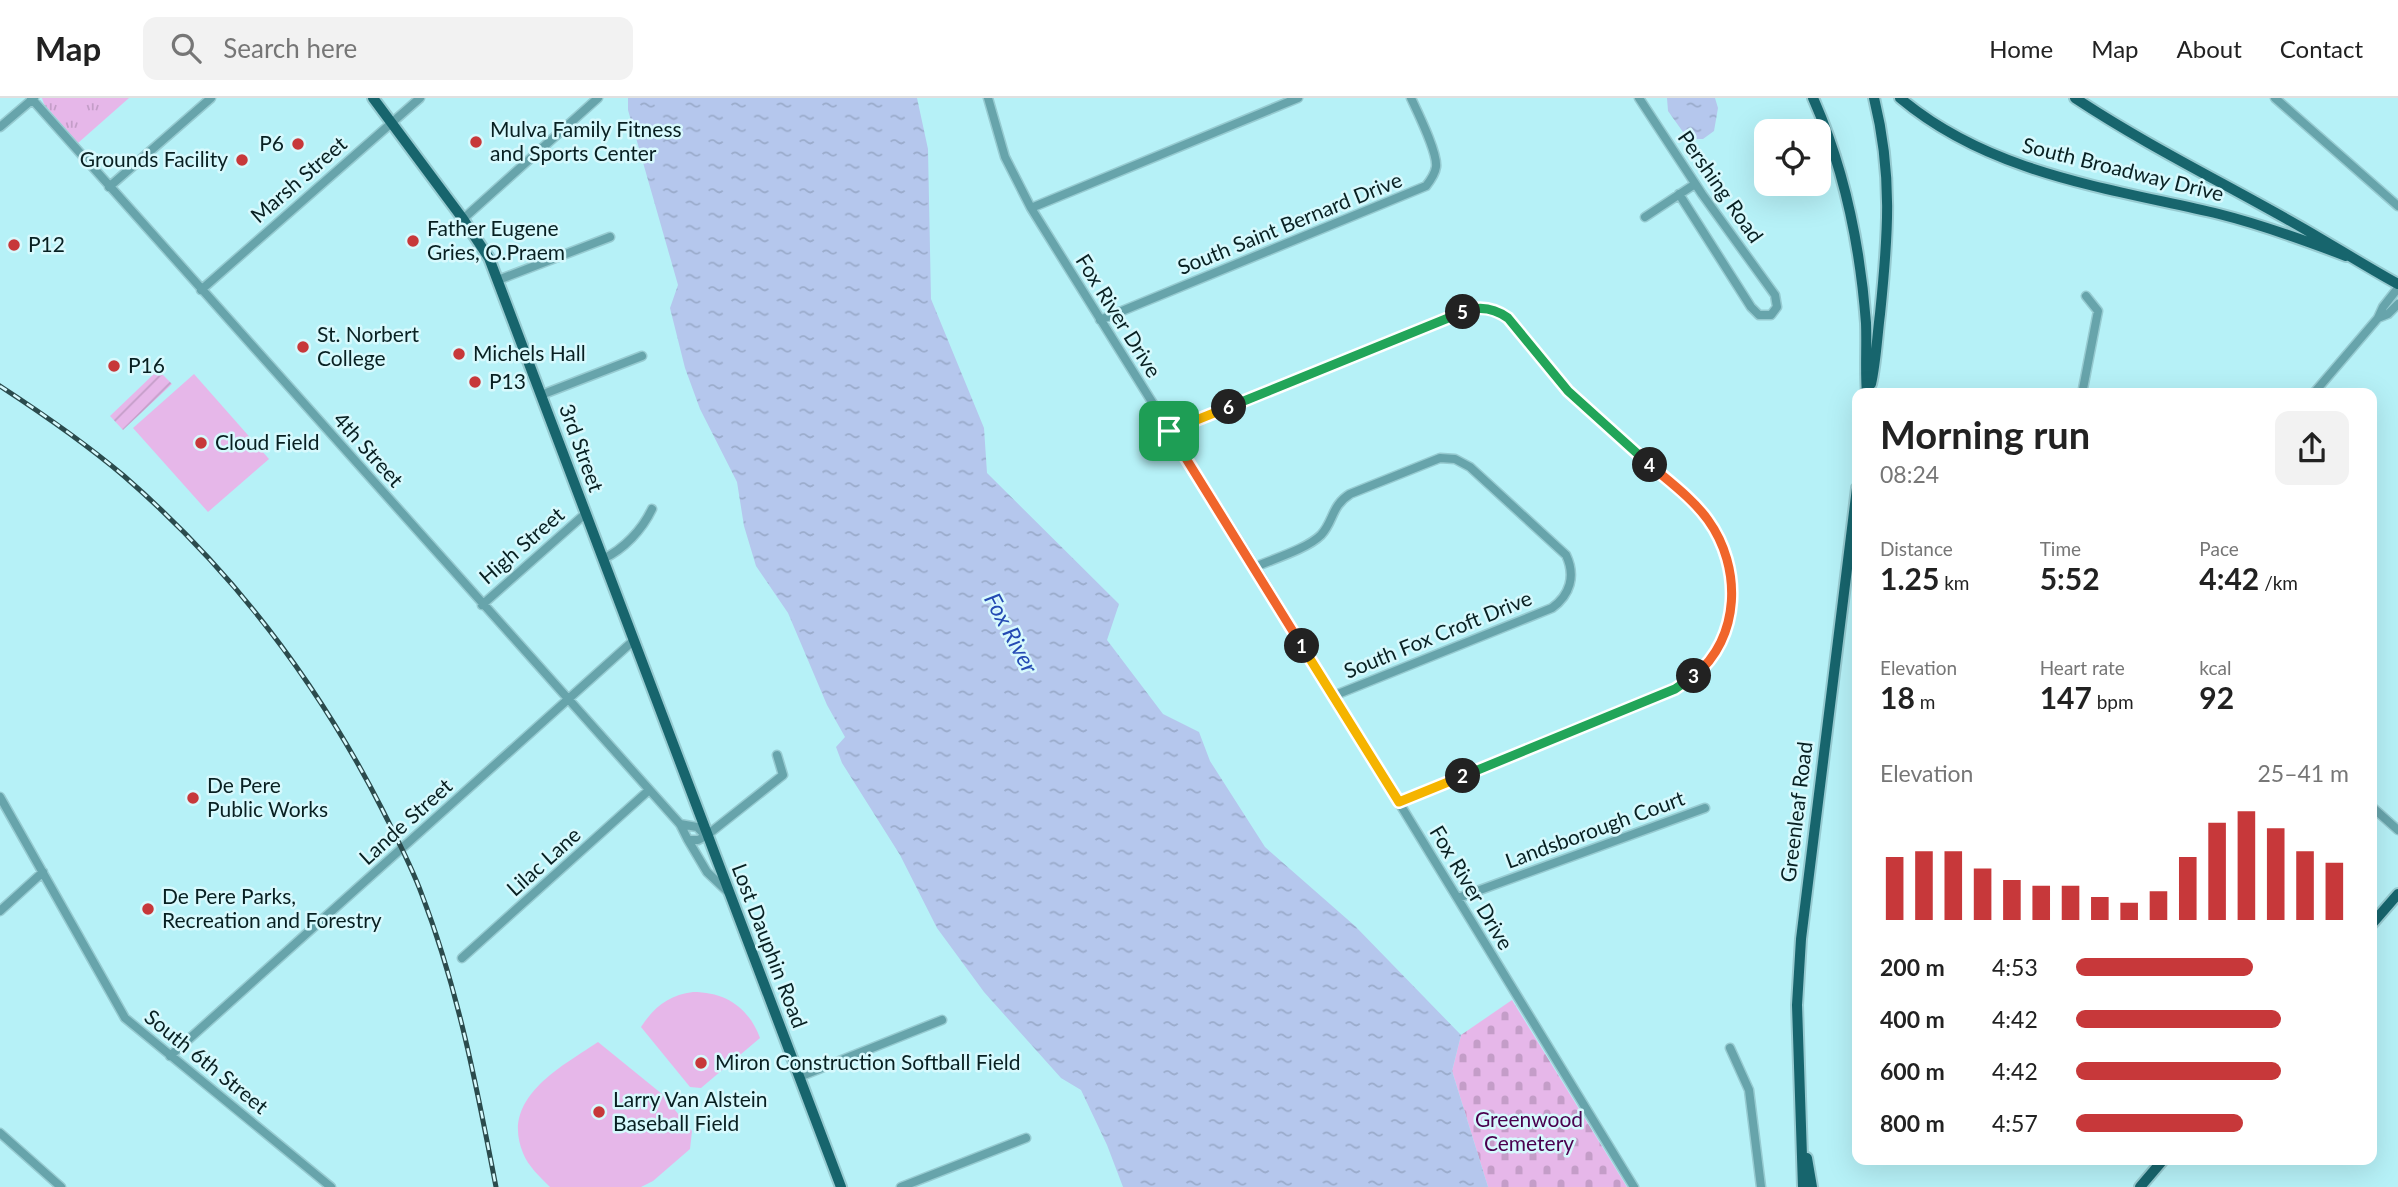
<!DOCTYPE html>
<meta charset="utf-8">
<style>
:root{--surface:#fff;--page:#f2f2f2;--text:#222;--muted:#767676;--line:#e0e0e0;--accent:#c7383a}
body{margin:0;font-family:Lato,sans-serif;background:var(--page);color:var(--text);height:100vh;display:flex;flex-direction:column;font-size:26px;white-space:nowrap}
*{box-sizing:border-box;margin:0}
p{font-size:23px;color:var(--muted)}
.icon{flex:none;width:38px;height:38px;fill:none;stroke:currentColor;stroke-width:2;stroke-linecap:round;stroke-linejoin:round}
.map{position:relative;flex:1;overflow:hidden}
.details{position:absolute;left:1852px;top:290px;width:525px;height:777px;display:flex;flex-direction:column;background:var(--surface);border-radius:14px;box-shadow:0 7px 28px #0002}
.details>*{flex:none}
.buttons{position:absolute;left:1754px;top:21px;display:grid;gap:14px}
.buttons a{display:grid;place-items:center;width:77px;height:77px;border-radius:14px;background:var(--surface);box-shadow:0 7px 28px #0002;font-size:35px}
.pin{position:absolute;display:grid;place-items:center;width:60px;height:60px;color:#fff;margin:-30px;border-radius:14px;box-shadow:0 4px 10px #0006}
.km{position:absolute;width:35px;height:35px;margin:-18px;border-radius:50%;background:#222;color:#fff;font-size:19px;line-height:35px;text-align:center}
.round{display:grid;place-items:center;flex:none;width:74px;height:74px;border-radius:14px;background:var(--page)}
.head{display:flex;align-items:center;justify-content:space-between;height:119px;padding:0 28px}
h1{font-size:38px;font-weight:700;line-height:52px}
.stats{display:grid;grid-template-columns:repeat(3,1fr);gap:10px;height:119px;padding:7px 28px}
.stats div{display:grid;align-content:center}
.stats b{font-size:30px;font-weight:700}
.stats small{font-size:19px;font-weight:400}
.stats p{font-size:19px}
.chart{height:196px;padding:14px 28px}
.chart p{display:flex;justify-content:space-between}
.chart svg{width:100%;height:126px;margin-top:7px;stroke:var(--accent);stroke-width:6}
ul{padding:0 28px;list-style:none;font-size:23px}
li{display:grid;grid-template-columns:112px 84px 1fr;align-items:center;height:52px}
li i{height:18px;border-radius:9px;background:var(--accent)}
header{display:flex;align-items:center;gap:42px;box-sizing:border-box;height:98px;padding:0 35px;background:var(--surface);border-bottom:2px solid var(--line)}
header strong{font-size:33px}
nav{display:flex;gap:38px;margin-inline-start:auto;font-size:24px}
.search{width:490px;height:63px;background:var(--page);display:flex;align-items:center;gap:18px;box-sizing:border-box;padding:0 24px;border-radius:14px;color:var(--muted);font-size:26px}
.map>svg:first-child{display:block}
.grass{fill:url(#grass-tufts)}
.cemetery{fill:url(#cemetery-stones)}
.garden{fill:url(#garden-furrows)}
.pitch{fill:#e6b7e9}
.water{fill:url(#water-ripples)}
.lines{fill:none;stroke-linecap:round;stroke-linejoin:round}
.minor-casing{stroke:#97cbd1;stroke-width:11}
.major-casing{stroke:#97cbd1;stroke-width:14}
.minor{stroke:#67a4ab;stroke-width:8}
.major{stroke:#17656d;stroke-width:10}
.rail-casing{stroke:#2b4b4d;stroke-width:5}
.rail{stroke:#d7f9fd;stroke-width:2.5;stroke-dasharray:8;stroke-linecap:butt}
.split-1-casing{stroke:#fff;stroke-width:14}
.split-2-casing{stroke:#fff;stroke-width:14}
.split-3-casing{stroke:#fff;stroke-width:14}
.split-4-casing{stroke:#fff;stroke-width:14}
.split-5-casing{stroke:#fff;stroke-width:14}
.split-6-casing{stroke:#fff;stroke-width:14}
.split-7-casing{stroke:#fff;stroke-width:14}
.split-1{stroke:#f0652b;stroke-width:9}
.split-2{stroke:#f5b400;stroke-width:9}
.split-3{stroke:#22a559;stroke-width:9}
.split-4{stroke:#f0652b;stroke-width:9}
.split-5{stroke:#22a559;stroke-width:9}
.split-6{stroke:#22a559;stroke-width:9}
.split-7{stroke:#f5b400;stroke-width:9}
.poi-dot{fill:#c7383a;stroke:#d7f9fd;stroke-width:2.5}
.labels{text-anchor:middle;stroke-width:5;stroke-linejoin:round;paint-order:stroke}
.poi-label{font-size:21px;fill:#082022;stroke:#d7f9fd;text-anchor:start}
.street-label{font-size:21px;fill:#082022;stroke:#d7f9fd}
.park-label{font-size:21px;fill:#4a004f;stroke:#d7f9fd}
.water-label{font-size:23px;font-style:italic;fill:#244ab3;stroke:#d7f9fd}
</style>
<header>
<strong>Map</strong>
<div class="search"><svg class="icon" aria-label="search" viewBox="0 0 24 24"><circle cx="10" cy="10" r="6"/><path d="M15 15l6 6"/></svg>Search here</div>
<nav><a>Home</a><a>Map</a><a>About</a><a>Contact</a></nav>
</header>
<div class="map">
<svg width="2398" height="1089" viewBox="0 0 2398 1089">
<defs>
<pattern id="grass-tufts" width="24" height="20" patternUnits="userSpaceOnUse" patternTransform="scale(1.75)"><rect width="24" height="20" fill="#e6b7e9"/><path d="M3 7l-1-3M5 7V3M7 7l1-3M15 17l-1-3M17 17v-4M19 17l1-3" fill="none" stroke="#c49dc8"/></pattern>
<pattern id="cemetery-stones" width="16" height="16" patternUnits="userSpaceOnUse" patternTransform="scale(1.75)"><rect width="16" height="16" fill="#e6b7e9"/><path d="M2 7V4a2 2 0 0 1 4 0v3zM10 15v-3a2 2 0 0 1 4 0v3z" fill="#c49dc8"/></pattern>
<pattern id="garden-furrows" width="10" height="10" patternUnits="userSpaceOnUse" patternTransform="scale(1.75)"><rect width="10" height="10" fill="#e6b7e9"/><path d="M-1 1l2-2M0 10L10 0M9 11l2-2" fill="none" stroke="#c49dc8"/></pattern>
<pattern id="water-ripples" width="26" height="14" patternUnits="userSpaceOnUse" patternTransform="scale(1.75)"><rect width="26" height="14" fill="#b5c7ed"/><path d="M2 4q2-2 4 0t4 0M15 11q2-2 4 0t4 0" fill="none" stroke="#9aabcb"/></pattern>
</defs>
<rect width="100%" height="100%" fill="#b6f1f7"/>
<!-- grass -->
<path class="grass" d="M 42,0 L 129,0 L 78,45 L 44,6 Z"/>
<!-- cemetery -->
<path class="cemetery" d="M 1512,902 L 1627,1089 L 1488,1089 L 1452,973 L 1461,937 Z"/>
<!-- garden -->
<path class="garden" d="M 158,272 L 172,286 L 123,332 L 110,318 Z"/>
<!-- pitch -->
<path class="pitch" d="M 194,276 L 269,361 L 208,414 L 133,330 Z
M 693,894 C 726,894 749,910 760,940 L 701,990 L 690,989 L 641,929 C 654,909 669,897 693,894 Z
M 598,944 L 662,996 L 692,1033 L 690,1051 L 653,1083 L 641,1089 L 550,1089 C 540,1079 528,1068 523,1055 C 500,1000 561,969 598,944 Z"/>
<!-- water -->
<path class="water" d="M 628,0 L 917,0 L 928,51 L 931,201 L 984,330 L 987,375 L 1119,506 L 1107,542 L 1163,616 L 1199,634 L 1210,663 L 1265,749 L 1355,828 L 1461,937 L 1452,973 L 1488,1089 L 1123,1089 L 1107,1047 L 1081,992 L 1061,980 L 984,894 L 937,830 L 900,757 L 842,665 L 836,649 L 845,639 L 827,607 L 788,515 L 756,468 L 744,428 L 737,384 L 700,311 L 685,270 L 670,210 L 678,187 L 628,12 Z
M 1667,0 L 1715,0 L 1718,10 L 1714,33 L 1703,41 L 1688,41 L 1668,13 Z"/>
<g class="lines">
<!-- minor casing -->
<g class="minor-casing">
<path id="minor" d="M 31,0 L 680,726 L 688,742 L 698,742 L 706,738 L 783,677 L 777,657
M 988,0 L 1005,59 L 1031,110 L 1255,469 L 1634,1089
M 1639,0 L 1702,96 L 1775,197 L 1777,209 L 1771,217 L 1759,217 L 1751,209 L 1679,96
M 2275,0 L 2398,108
M 0,29 L 34,0
M 109,89 L 211,0
M 1031,110 L 1298,0
M 1645,119 L 1695,86
M 463,121 L 598,0
M 498,182 L 610,139
M 201,192 L 420,0
M 2378,220 L 2388,216 L 2398,206
M 1100,222 L 1426,88 C 1430,83 1435,76 1436,69 C 1438,55 1417,13 1411,0
M 2082,296 L 2098,213 L 2086,198
M 2313,296 L 2378,220 L 2383,209 L 2398,190
M 541,297 L 642,258
M 1169,333 L 1470,211 C 1481,209 1492,209 1501,215 C 1510,221 1516,231 1522,239 C 1537,257 1551,275 1567,292 C 1594,319 1625,344 1654,370 C 1701,412 1742,446 1730,517 C 1724,550 1704,574 1675,591 L 1399,704
M 603,461 C 624,451 642,432 652,411
M 1255,469 C 1273,461 1307,451 1321,437 C 1334,423 1331,408 1350,396 L 1440,360 L 1455,361 L 1470,369 L 1566,457 C 1576,478 1570,497 1552,510 L 1333,598
M 482,507 L 585,416
M 0,699 L 125,920 L 331,1089
M 2371,708 L 2398,732
M 680,726 L 697,729 L 706,738
M 688,742 L 707,774 L 728,794
M 1458,800 L 1705,710
M 0,813 L 43,774
M 462,860 L 648,693
M 1730,950 L 1749,992 L 1761,1089
M 170,958 L 633,543
M 799,979 L 942,922
M 0,1035 L 61,1089
M 901,1089 L 1026,1040"/>
</g>
<!-- major casing -->
<g class="major-casing">
<path id="major" d="M 373,0 L 463,121 L 489,160 L 841,1089
M 1813,0 C 1845,72 1860,147 1866,225 C 1867,249 1865,272 1867,296
M 1900,0 C 1990,76 2109,90 2219,116 C 2263,127 2304,142 2346,158
M 2075,0 C 2149,49 2230,88 2306,132 C 2337,150 2367,169 2398,186
M 1871,286 C 1876,264 1877,239 1880,216 C 1888,139 1893,76 1874,0
M 2371,827 L 2398,796
M 1807,1060 L 1812,1089
M 1803,1089 L 1797,907 L 1801,841 L 1857,390
M 2140,1089 L 2163,1062"/>
</g>
<!-- minor -->
<use href="#minor" class="minor"/>
<!-- major -->
<use href="#major" class="major"/>
<!-- rail casing -->
<g class="rail-casing">
<path id="rail" d="M 0,288 C 43,316 85,345 124,378 C 231,471 318,585 382,711 C 396,739 411,767 422,797 C 458,891 477,990 496,1089"/>
</g>
<!-- rail -->
<use href="#rail" class="rail"/>
</g>
<g class="lines">
<!-- split-1 casing -->
<g class="split-1-casing">
<path id="split-1" d="M 1169,333 L 1302,548"/>
</g>
<!-- split-2 casing -->
<g class="split-2-casing">
<path id="split-2" d="M 1302,548 L 1399,704 L 1463,678"/>
</g>
<!-- split-3 casing -->
<g class="split-3-casing">
<path id="split-3" d="M 1463,678 L 1675,591 L 1694,578"/>
</g>
<!-- split-4 casing -->
<g class="split-4-casing">
<path id="split-4" d="M 1650,367 C 1670,384 1693,401 1708,422 C 1742,469 1741,540 1694,578"/>
</g>
<!-- split-5 casing -->
<g class="split-5-casing">
<path id="split-5" d="M 1463,214 C 1480,207 1494,210 1508,220 L 1568,293 L 1650,367"/>
</g>
<!-- split-6 casing -->
<g class="split-6-casing">
<path id="split-6" d="M 1229,309 L 1463,214"/>
</g>
<!-- split-7 casing -->
<g class="split-7-casing">
<path id="split-7" d="M 1169,333 L 1229,309"/>
</g>
<!-- split-1 -->
<use href="#split-1" class="split-1"/>
<!-- split-2 -->
<use href="#split-2" class="split-2"/>
<!-- split-3 -->
<use href="#split-3" class="split-3"/>
<!-- split-4 -->
<use href="#split-4" class="split-4"/>
<!-- split-5 -->
<use href="#split-5" class="split-5"/>
<!-- split-6 -->
<use href="#split-6" class="split-6"/>
<!-- split-7 -->
<use href="#split-7" class="split-7"/>
</g>
<!-- markers -->
<g class="poi-dot">
<circle cx="476" cy="44" r="7"/>
<circle cx="298" cy="46" r="7"/>
<circle cx="242" cy="62" r="7"/>
<circle cx="413" cy="143" r="7"/>
<circle cx="14" cy="147" r="7"/>
<circle cx="303" cy="249" r="7"/>
<circle cx="459" cy="256" r="7"/>
<circle cx="114" cy="268" r="7"/>
<circle cx="475" cy="284" r="7"/>
<circle cx="201" cy="345" r="7"/>
<circle cx="193" cy="700" r="7"/>
<circle cx="148" cy="811" r="7"/>
<circle cx="701" cy="965" r="7"/>
<circle cx="599" cy="1014" r="7"/>
</g>
<g class="labels">
<!-- poi labels -->
<g class="poi-label">
<text x="490" y="39">Mulva Family Fitness<tspan x="490" dy="24">and Sports Center</tspan></text>
<text x="284" y="53" text-anchor="end">P6</text>
<text x="228" y="69" text-anchor="end">Grounds Facility</text>
<text x="427" y="138">Father Eugene<tspan x="427" dy="24">Gries, O.Praem</tspan></text>
<text x="28" y="154">P12</text>
<text x="317" y="244">St. Norbert<tspan x="317" dy="24">College</tspan></text>
<text x="473" y="263">Michels Hall</text>
<text x="128" y="275">P16</text>
<text x="489" y="291">P13</text>
<text x="215" y="352">Cloud Field</text>
<text x="207" y="695">De Pere<tspan x="207" dy="24">Public Works</tspan></text>
<text x="162" y="806">De Pere Parks,<tspan x="162" dy="24">Recreation and Forestry</tspan></text>
<text x="715" y="972">Miron Construction Softball Field</text>
<text x="613" y="1009">Larry Van Alstein<tspan x="613" dy="24">Baseball Field</tspan></text>
</g>
<!-- street labels -->
<g class="street-label">
<text transform="translate(2123 72) rotate(14)" y="7">South Broadway Drive</text>
<text transform="translate(299 82) rotate(-41)" y="7">Marsh Street</text>
<text transform="translate(1720 89) rotate(55)" y="7">Pershing Road</text>
<text transform="translate(1290 126) rotate(-22)" y="7">South Saint Bernard Drive</text>
<text transform="translate(1118 218) rotate(58)" y="7">Fox River Drive</text>
<text transform="translate(581 350) rotate(70)" y="7">3rd Street</text>
<text transform="translate(368 352) rotate(48)" y="7">4th Street</text>
<text transform="translate(522 448) rotate(-41)" y="7">High Street</text>
<text transform="translate(1438 537) rotate(-22)" y="7">South Fox Croft Drive</text>
<text transform="translate(1797 714) rotate(-83)" y="7">Greenleaf Road</text>
<text transform="translate(406 724) rotate(-42)" y="7">Lande Street</text>
<text transform="translate(1595 732) rotate(-20)" y="7">Landsborough Court</text>
<text transform="translate(544 764) rotate(-42)" y="7">Lilac Lane</text>
<text transform="translate(1471 790) rotate(59)" y="7">Fox River Drive</text>
<text transform="translate(769 848) rotate(69)" y="7">Lost Dauphin Road</text>
<text transform="translate(206 964) rotate(39)" y="7">South 6th Street</text>
</g>
<!-- park labels -->
<g class="park-label">
<text x="1529" y="1029">Greenwood<tspan x="1529" dy="24">Cemetery</tspan></text>
</g>
<!-- water labels -->
<g class="water-label">
<text transform="translate(1011 535) rotate(62)" y="8">Fox River</text>
</g>
</g>
</svg>
<div class="buttons">
<a><svg class="icon" aria-label="locate" viewBox="0 0 24 24"><circle cx="12" cy="12" r="6"/><path d="M12 2v4M12 18v4M2 12h4M18 12h4"/></svg></a>
</div>
<div class="pin" style="left:1169px;top:333px;background:#1e9e55"><svg class="icon" aria-label="arrive" viewBox="0 0 24 24"><path d="M6 21V4h12l-3 4 3 4H6"/></svg></div>
<b class="km" style="left:1302px;top:548px">1</b>
<b class="km" style="left:1463px;top:678px">2</b>
<b class="km" style="left:1694px;top:578px">3</b>
<b class="km" style="left:1650px;top:367px">4</b>
<b class="km" style="left:1463px;top:214px">5</b>
<b class="km" style="left:1229px;top:309px">6</b>
<section class="details">
<div class="head"><div><h1>Morning run</h1><p>08:24</p></div><a class="round"><svg class="icon" aria-label="share" viewBox="0 0 24 24"><path d="M12 15V3M7 8l5-5 5 5M5 13v7h14v-7"/></svg></a></div>
<div class="stats">
<div><p>Distance</p><b>1.25<small> km</small></b></div>
<div><p>Time</p><b>5:52</b></div>
<div><p>Pace</p><b>4:42<small> /km</small></b></div>
</div>
<div class="stats">
<div><p>Elevation</p><b>18<small> m</small></b></div>
<div><p>Heart rate</p><b>147<small> bpm</small></b></div>
<div><p>kcal</p><b>92</b></div>
</div>
<div class="chart"><p><span>Elevation</span>25–41 m</p>
<svg viewBox="0 0 160 44" preserveAspectRatio="none"><path d="M5 44V22M15 44V20M25 44V20M35 44V26M45 44V30M55 44V32M65 44V32M75 44V36M85 44V38M95 44V34M105 44V22M115 44V10M125 44V6M135 44V12M145 44V20M155 44V24"/></svg>
</div>
<ul>
<li><b>200 m</b>4:53<i style="width:65%"></i></li>
<li><b>400 m</b>4:42<i style="width:75%"></i></li>
<li><b>600 m</b>4:42<i style="width:75%"></i></li>
<li><b>800 m</b>4:57<i style="width:61%"></i></li>
</ul>
</section>
</div>
